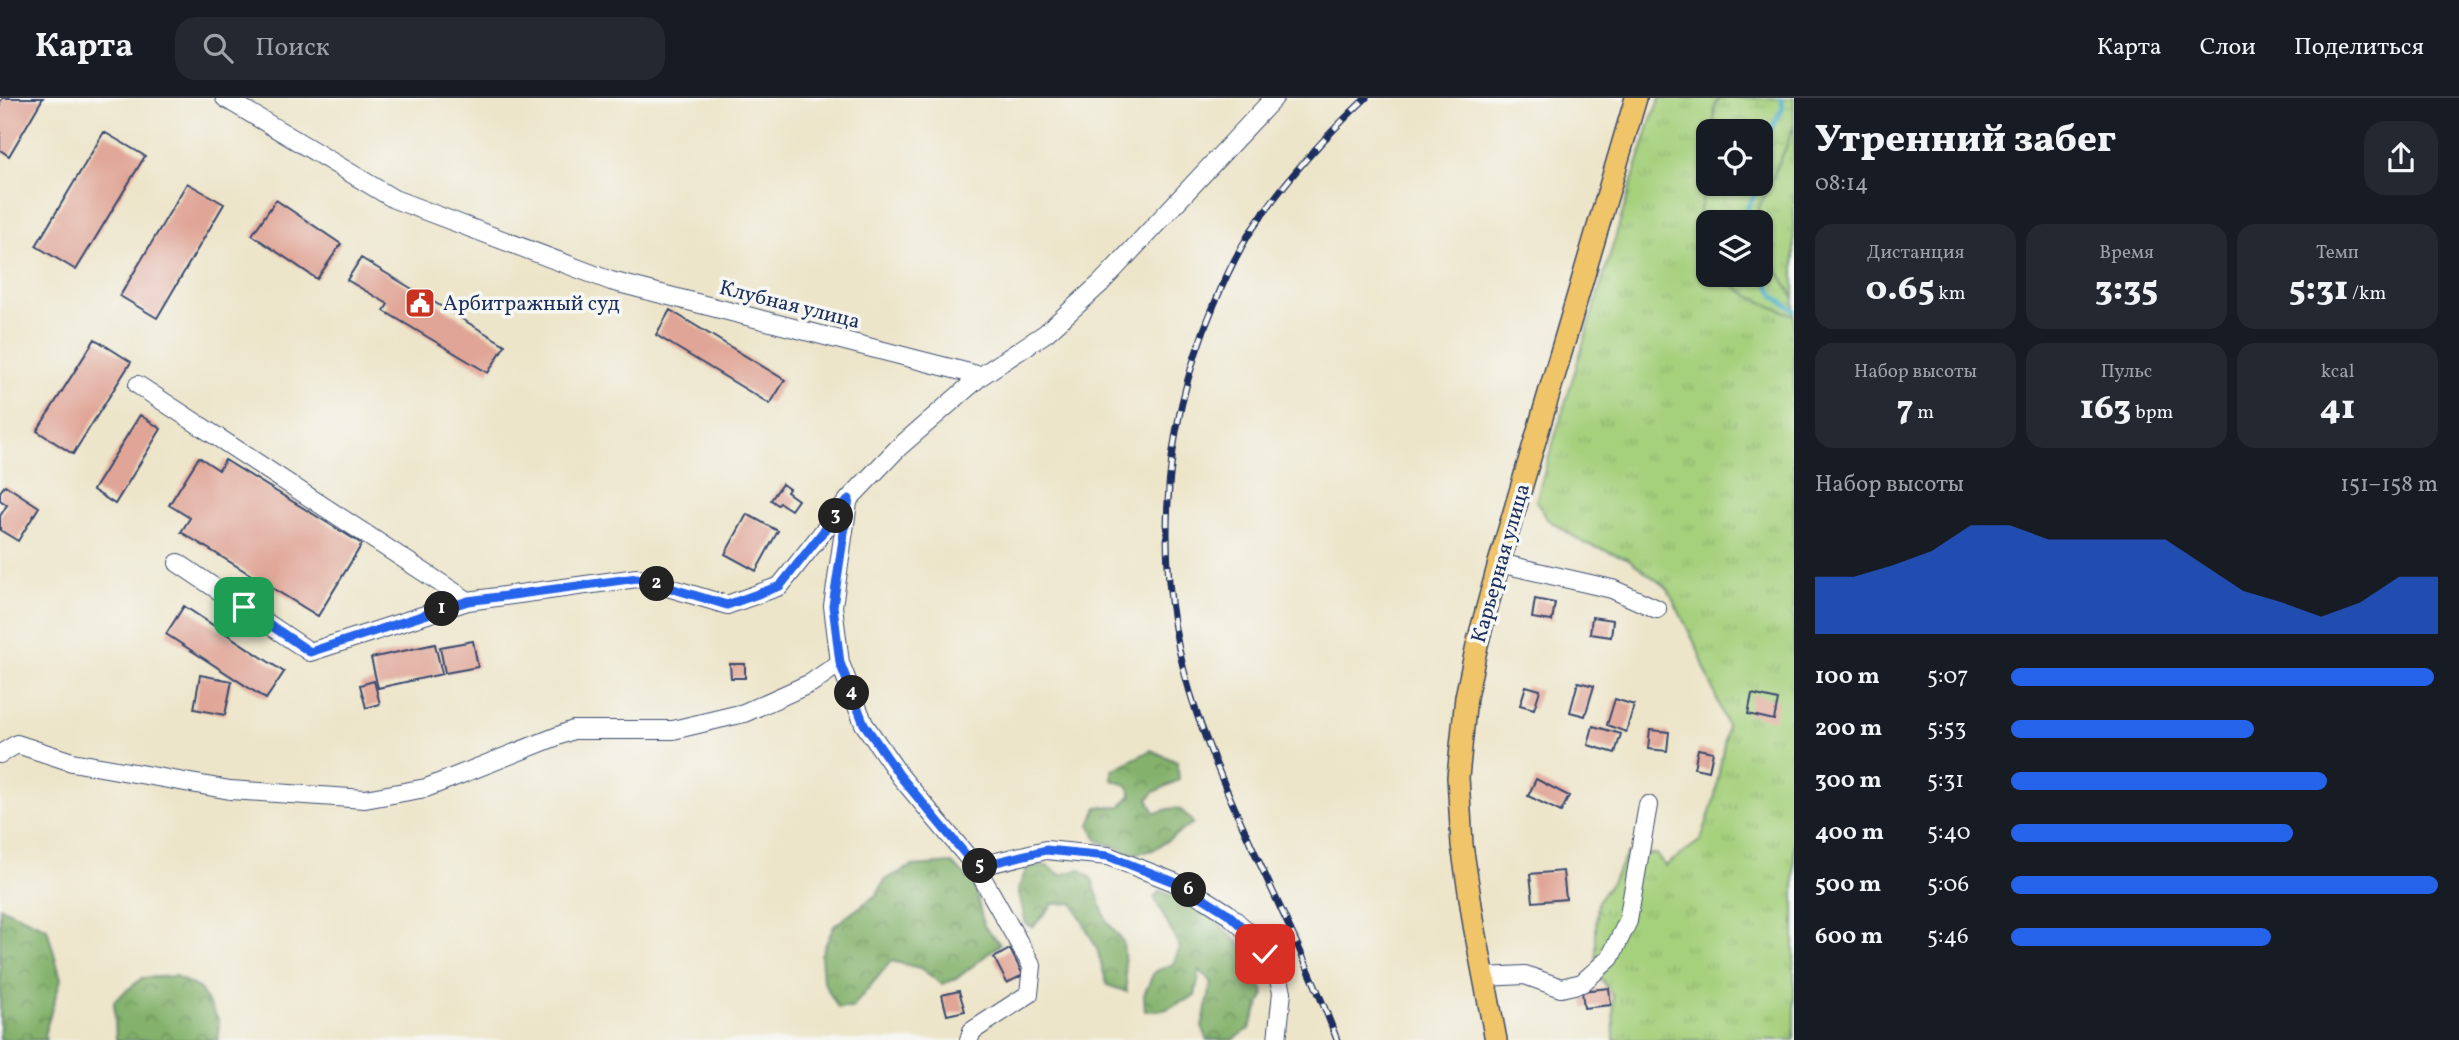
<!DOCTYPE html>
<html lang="ru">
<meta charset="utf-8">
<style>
:root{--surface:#171b24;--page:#242831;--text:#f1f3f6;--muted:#9ea1a6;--line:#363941;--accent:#2563eb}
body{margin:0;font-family:Vollkorn,serif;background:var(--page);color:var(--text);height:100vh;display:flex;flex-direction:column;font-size:26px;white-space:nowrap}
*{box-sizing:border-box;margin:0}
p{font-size:23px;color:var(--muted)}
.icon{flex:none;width:38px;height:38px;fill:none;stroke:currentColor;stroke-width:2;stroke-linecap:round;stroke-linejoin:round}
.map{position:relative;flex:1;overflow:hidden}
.panel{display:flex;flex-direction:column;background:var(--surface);width:665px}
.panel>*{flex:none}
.controls{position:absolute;left:1696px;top:21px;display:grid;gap:14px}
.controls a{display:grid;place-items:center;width:77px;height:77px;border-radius:14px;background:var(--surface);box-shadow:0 2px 5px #0004;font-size:35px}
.pin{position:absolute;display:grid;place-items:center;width:60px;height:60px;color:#fff;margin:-30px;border-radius:14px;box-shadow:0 4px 10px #0006}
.km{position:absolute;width:35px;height:35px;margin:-18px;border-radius:50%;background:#222;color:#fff;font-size:19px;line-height:35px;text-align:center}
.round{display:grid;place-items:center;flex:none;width:74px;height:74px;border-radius:21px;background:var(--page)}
.headline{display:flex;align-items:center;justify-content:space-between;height:119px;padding:0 21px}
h1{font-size:38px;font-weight:800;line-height:52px}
.metrics{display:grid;grid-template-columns:repeat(3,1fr);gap:10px;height:119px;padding:7px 21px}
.metrics div{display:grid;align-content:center;border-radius:18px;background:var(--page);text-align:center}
.metrics b{font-size:35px;font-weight:800}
.metrics small{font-size:19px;font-weight:400}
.metrics p{font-size:19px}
.chart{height:196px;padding:14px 21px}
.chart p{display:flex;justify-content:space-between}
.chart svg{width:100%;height:126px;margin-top:7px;fill:var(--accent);opacity:.7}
ul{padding:0 21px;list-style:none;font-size:23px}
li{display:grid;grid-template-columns:112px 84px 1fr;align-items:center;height:52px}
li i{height:18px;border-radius:9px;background:var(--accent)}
header{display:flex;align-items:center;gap:42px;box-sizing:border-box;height:98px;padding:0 35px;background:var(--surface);border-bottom:2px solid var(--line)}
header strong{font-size:33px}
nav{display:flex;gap:38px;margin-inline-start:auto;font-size:24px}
.search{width:490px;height:63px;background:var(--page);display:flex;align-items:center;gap:18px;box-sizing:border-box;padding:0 24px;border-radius:21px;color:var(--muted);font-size:26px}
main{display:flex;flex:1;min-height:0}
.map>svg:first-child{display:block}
.grass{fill:url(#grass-tufts);stroke:#60806d;stroke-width:2}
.forest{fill:url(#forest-crowns);stroke:#507065;stroke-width:2}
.wetland{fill:url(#wetland-marsh);stroke:#60806d;stroke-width:2}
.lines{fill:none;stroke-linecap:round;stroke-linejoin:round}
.stream{stroke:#4bb0ca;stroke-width:4.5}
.building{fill:#e0a596}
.minor-casing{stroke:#3a4a6e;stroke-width:20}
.major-casing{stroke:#3a4a6e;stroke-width:24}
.minor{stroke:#fff;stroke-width:18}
.major{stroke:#f0c469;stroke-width:21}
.rail-casing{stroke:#1b2f5e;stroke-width:7}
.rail{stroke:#f6f6f2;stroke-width:4.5;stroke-dasharray:13;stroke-linecap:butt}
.route-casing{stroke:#fff;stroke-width:14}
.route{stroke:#2563eb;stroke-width:9}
.labels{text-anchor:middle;stroke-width:7;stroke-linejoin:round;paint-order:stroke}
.poi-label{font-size:21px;fill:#1b2f5e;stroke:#f6f6f2;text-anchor:start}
.street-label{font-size:21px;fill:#1b2f5e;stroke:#f6f6f2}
</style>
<header>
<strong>Карта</strong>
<div class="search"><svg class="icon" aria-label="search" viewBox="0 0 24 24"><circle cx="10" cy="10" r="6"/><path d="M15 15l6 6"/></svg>Поиск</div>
<nav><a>Карта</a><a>Слои</a><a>Поделиться</a></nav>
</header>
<main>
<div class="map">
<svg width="1794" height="942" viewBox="0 0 1794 942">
<defs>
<pattern id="grass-tufts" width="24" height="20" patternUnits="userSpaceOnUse" patternTransform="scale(1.75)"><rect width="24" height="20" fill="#a5d07c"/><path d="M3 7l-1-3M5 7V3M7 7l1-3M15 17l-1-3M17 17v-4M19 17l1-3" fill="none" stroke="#8db36e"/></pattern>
<pattern id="forest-crowns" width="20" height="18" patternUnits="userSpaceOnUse" patternTransform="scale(1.75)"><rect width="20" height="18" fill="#84b26c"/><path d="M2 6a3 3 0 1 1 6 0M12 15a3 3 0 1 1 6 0" fill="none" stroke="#6b915c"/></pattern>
<pattern id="wetland-marsh" width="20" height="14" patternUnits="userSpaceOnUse" patternTransform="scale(1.75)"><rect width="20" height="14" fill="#a5d07c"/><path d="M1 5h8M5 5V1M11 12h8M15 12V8" fill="none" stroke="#8db36e"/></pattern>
</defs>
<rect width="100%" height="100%" fill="#f6f6f2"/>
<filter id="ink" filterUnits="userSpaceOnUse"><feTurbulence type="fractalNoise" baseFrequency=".0143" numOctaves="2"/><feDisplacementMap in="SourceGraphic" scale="14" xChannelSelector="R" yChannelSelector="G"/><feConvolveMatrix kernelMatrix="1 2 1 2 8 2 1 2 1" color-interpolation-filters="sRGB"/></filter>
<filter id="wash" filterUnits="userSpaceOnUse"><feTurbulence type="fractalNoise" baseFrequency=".00686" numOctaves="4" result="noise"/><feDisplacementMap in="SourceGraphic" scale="28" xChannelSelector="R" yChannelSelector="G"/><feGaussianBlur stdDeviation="1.57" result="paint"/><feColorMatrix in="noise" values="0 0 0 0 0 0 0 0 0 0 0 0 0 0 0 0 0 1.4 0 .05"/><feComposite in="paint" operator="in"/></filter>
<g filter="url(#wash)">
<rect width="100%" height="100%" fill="#ede5c9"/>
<!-- grass -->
<path class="grass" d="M 1660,0 L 1720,0 L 1715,8 L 1714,33 L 1708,33 L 1708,75 L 1695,136 L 1708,165 L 1708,177 L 1720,177 C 1742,196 1766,207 1794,217 L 1794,942 L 1614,942 L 1613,898 L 1600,879 L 1596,859 L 1596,829 L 1598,803 L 1612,784 L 1627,756 L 1656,756 L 1665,768 L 1701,742 L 1715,698 L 1727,628 L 1697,550 L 1668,491 L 1627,460 L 1584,445 L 1547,421 L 1536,402 L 1651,21 Z
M 1794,27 L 1794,201 L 1768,155 L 1758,112 L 1784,54 Z"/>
<!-- forest -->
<path class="forest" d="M 1151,652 L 1177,664 L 1179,682 L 1154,694 L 1148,701 L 1155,715 C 1176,709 1178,705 1193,725 L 1153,752 L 1133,756 L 1097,742 L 1090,727 L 1097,709 L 1121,708 L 1132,696 L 1127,687 L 1112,682 L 1112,672 Z
M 952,765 L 974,786 L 984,828 L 1000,846 L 956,881 L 942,886 L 920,870 L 891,863 L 852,910 L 838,910 L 823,883 L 821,857 L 834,828 L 876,797 L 886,781 L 912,768 Z
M 1028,767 L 1047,768 L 1061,777 L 1080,771 L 1092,781 L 1106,822 L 1123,844 L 1127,894 L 1107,887 L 1097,851 L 1073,805 L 1053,806 L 1033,829 L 1026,826 L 1018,791 Z
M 1160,793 L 1206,812 L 1251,858 L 1264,896 L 1249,931 L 1233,942 L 1208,942 L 1202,929 L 1212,884 L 1200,872 L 1195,898 L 1164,912 L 1145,913 L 1144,897 L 1154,874 L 1173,866 L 1180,850 L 1154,799 Z
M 0,809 L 47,830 L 61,881 L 44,937 L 46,942 L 0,942 Z
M 175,878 L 200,891 L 219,923 L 218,942 L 116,942 L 114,903 L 142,880 Z"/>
<!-- wetland -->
<path class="wetland" d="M 1720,0 L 1794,0 L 1794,27 L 1784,54 L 1758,112 L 1768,155 L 1794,201 L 1794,217 C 1766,207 1742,196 1720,177 L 1760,177 L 1760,124 L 1708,124 L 1708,165 L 1695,136 L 1708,75 L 1708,86 L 1760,86 L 1760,33 L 1714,33 L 1715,8 Z"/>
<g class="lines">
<!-- stream -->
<path class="stream" d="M 1760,56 L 1761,48 L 1783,10 L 1781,0
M 1749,124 L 1747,110 L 1758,91 L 1759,86
M 1760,170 L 1775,199 L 1794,212"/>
</g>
<g id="blocks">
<!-- building -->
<path class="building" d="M 3,0 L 43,0 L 9,58 L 0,52 L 0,4 Z
M 104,34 L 145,58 L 76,172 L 36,148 Z
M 187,85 L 224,106 L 157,220 L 120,198 Z
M 276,102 L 341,146 L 317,181 L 252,137 Z
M 361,160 L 505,247 L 488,275 L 384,213 L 388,206 L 347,182 Z
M 670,212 L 785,282 L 770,306 L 656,237 Z
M 95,241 L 131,264 L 73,356 L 37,333 Z
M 140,317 L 161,331 L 115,406 L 93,392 Z
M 199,359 L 219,372 L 225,362 L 362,446 L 318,518 L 181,434 L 190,420 L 169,407 Z
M 782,386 L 789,391 L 787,394 L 798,402 L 791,412 L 780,405 L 778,407 L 771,402 Z
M 5,387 L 39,409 L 18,443 L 0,432 L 0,418 L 7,407 L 0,402 L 0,394 Z
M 747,416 L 778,433 L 756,473 L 725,456 Z
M 1535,501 L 1555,505 L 1552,523 L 1532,520 Z
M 184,508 L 284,574 L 266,601 L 166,536 Z
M 1592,519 L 1613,522 L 1611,539 L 1590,536 Z
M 473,543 L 478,569 L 445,575 L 440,549 Z
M 435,546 L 442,576 L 378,590 L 371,560 Z
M 730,566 L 745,566 L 745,580 L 731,580 Z
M 200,577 L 232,583 L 225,617 L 194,611 Z
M 374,583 L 380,606 L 366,610 L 360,587 Z
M 1578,584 L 1594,588 L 1585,618 L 1570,614 Z
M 1526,588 L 1540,592 L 1534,611 L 1520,607 Z
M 1752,596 L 1778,602 L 1774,622 L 1748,616 Z
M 1615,601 L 1634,607 L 1626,634 L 1607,627 Z
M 1593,628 L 1621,636 L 1615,655 L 1588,647 Z
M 1650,632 L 1669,634 L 1667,653 L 1648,651 Z
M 1698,651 L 1713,654 L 1709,673 L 1694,670 Z
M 1536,681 L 1569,698 L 1561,714 L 1528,698 Z
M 1563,773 L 1566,801 L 1533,804 L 1530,776 Z
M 1010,851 L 1023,877 L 1007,885 L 994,860 Z
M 1609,890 L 1611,907 L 1584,910 L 1582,893 Z
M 959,893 L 965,913 L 947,917 L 942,897 Z"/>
</g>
</g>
<g filter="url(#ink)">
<use href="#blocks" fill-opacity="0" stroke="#3a4a6e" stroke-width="2"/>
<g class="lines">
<!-- minor casing -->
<g class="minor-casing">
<path id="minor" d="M 225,0 L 394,101 L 611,183 L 981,278
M 138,287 L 468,503
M 848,405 L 833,508 L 840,565 L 864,626 L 900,678 L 976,769 L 1032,868 L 1029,896 L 972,933 L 969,942
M 178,465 L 310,554 L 468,503 L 637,480 L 727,507 L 780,488 L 849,401 L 898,350 L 981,278 L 1046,235 L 1101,185 L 1274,0
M 1499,465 L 1612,491 L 1657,511
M 0,656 L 17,646 L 72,664 L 230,692 L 365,701 L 426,690 L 573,632 L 673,632 L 744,615 L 811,585 L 840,565
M 976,769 L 1046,752 L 1108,758 L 1174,784 L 1205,801 L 1227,815 L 1251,837 L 1277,874 L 1282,894 L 1277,942
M 1484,879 L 1525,877 L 1561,890 L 1582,885 L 1610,860 L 1628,823 L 1648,707"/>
</g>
<!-- major casing -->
<g class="major-casing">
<path id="major" d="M 1496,942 L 1474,827 L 1462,747 L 1458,679 L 1466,599 L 1477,547 L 1499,465 L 1636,0"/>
</g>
<!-- minor -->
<use href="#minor" class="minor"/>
<!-- major -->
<use href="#major" class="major"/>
<!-- rail casing -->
<g class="rail-casing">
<path id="rail" d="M 1337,942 C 1296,831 1236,728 1197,616 C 1151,483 1159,336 1214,207 C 1224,183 1235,159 1249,136 C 1282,86 1322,41 1366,0"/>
</g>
<!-- rail -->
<use href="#rail" class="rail"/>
</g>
</g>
<g class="lines" filter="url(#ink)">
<!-- route casing -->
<g class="route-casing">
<path id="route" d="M 244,509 L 310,554 L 468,503 L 637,480 L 727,507 L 780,488 L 849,401 L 833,508 L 840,565 L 864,626 L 900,678 L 976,769 L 1046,752 L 1108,758 L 1174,784 L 1205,801 L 1227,815 L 1251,837 L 1265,856"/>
</g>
<!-- route -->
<use href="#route" class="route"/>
</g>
<!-- icons -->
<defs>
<g id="civic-square" transform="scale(1.575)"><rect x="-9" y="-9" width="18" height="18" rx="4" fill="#c8321e" stroke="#f6f6f2"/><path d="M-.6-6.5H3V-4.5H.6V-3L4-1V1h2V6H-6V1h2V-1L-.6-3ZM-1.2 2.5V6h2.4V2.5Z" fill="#fff"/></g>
</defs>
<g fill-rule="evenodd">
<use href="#civic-square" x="420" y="205"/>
</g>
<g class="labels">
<!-- poi labels -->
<g class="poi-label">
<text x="443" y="212">Арбитражный суд</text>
</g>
<!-- street labels -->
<g class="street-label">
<text transform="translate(790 206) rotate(14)" y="7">Клубная улица</text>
<text transform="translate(1500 465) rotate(-74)" y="7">Карьерная улица</text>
</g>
</g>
</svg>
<div class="controls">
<a><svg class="icon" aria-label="locate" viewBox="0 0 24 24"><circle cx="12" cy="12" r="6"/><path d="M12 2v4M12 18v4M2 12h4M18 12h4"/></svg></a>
<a><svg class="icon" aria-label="layers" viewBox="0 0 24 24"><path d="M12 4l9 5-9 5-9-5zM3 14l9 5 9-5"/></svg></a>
</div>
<div class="pin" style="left:244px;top:509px;background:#1e9e55"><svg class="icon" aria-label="arrive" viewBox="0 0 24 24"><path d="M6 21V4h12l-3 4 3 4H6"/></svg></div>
<div class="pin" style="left:1265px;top:856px;background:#d93025"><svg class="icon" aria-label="check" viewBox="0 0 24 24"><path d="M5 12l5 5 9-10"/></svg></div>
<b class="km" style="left:442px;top:511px">1</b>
<b class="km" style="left:657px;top:486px">2</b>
<b class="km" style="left:836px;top:418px">3</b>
<b class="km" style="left:852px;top:595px">4</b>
<b class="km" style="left:980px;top:768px">5</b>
<b class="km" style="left:1189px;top:792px">6</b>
</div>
<section class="panel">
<div class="headline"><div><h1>Утренний забег</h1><p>08:14</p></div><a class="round"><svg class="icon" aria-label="share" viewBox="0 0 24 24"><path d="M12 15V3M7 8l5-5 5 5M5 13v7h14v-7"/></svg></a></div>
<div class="metrics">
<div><p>Дистанция</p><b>0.65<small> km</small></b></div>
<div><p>Время</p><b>3:35</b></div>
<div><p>Темп</p><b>5:31<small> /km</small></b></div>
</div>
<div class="metrics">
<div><p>Набор высоты</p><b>7<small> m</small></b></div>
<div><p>Пульс</p><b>163<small> bpm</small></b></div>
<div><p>kcal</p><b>41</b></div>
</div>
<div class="chart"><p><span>Набор высоты</span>151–158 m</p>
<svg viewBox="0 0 160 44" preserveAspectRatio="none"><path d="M0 44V24L10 24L20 20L30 15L40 6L50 6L60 11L70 11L80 11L90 11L100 20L110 29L120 33L130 38L140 33L150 24L160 24V44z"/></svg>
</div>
<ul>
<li><b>100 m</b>5:07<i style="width:99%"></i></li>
<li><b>200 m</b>5:53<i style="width:57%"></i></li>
<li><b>300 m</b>5:31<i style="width:74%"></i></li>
<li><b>400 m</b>5:40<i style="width:66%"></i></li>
<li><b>500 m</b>5:06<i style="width:100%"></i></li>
<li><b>600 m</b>5:46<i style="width:61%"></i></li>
</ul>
</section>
</main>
